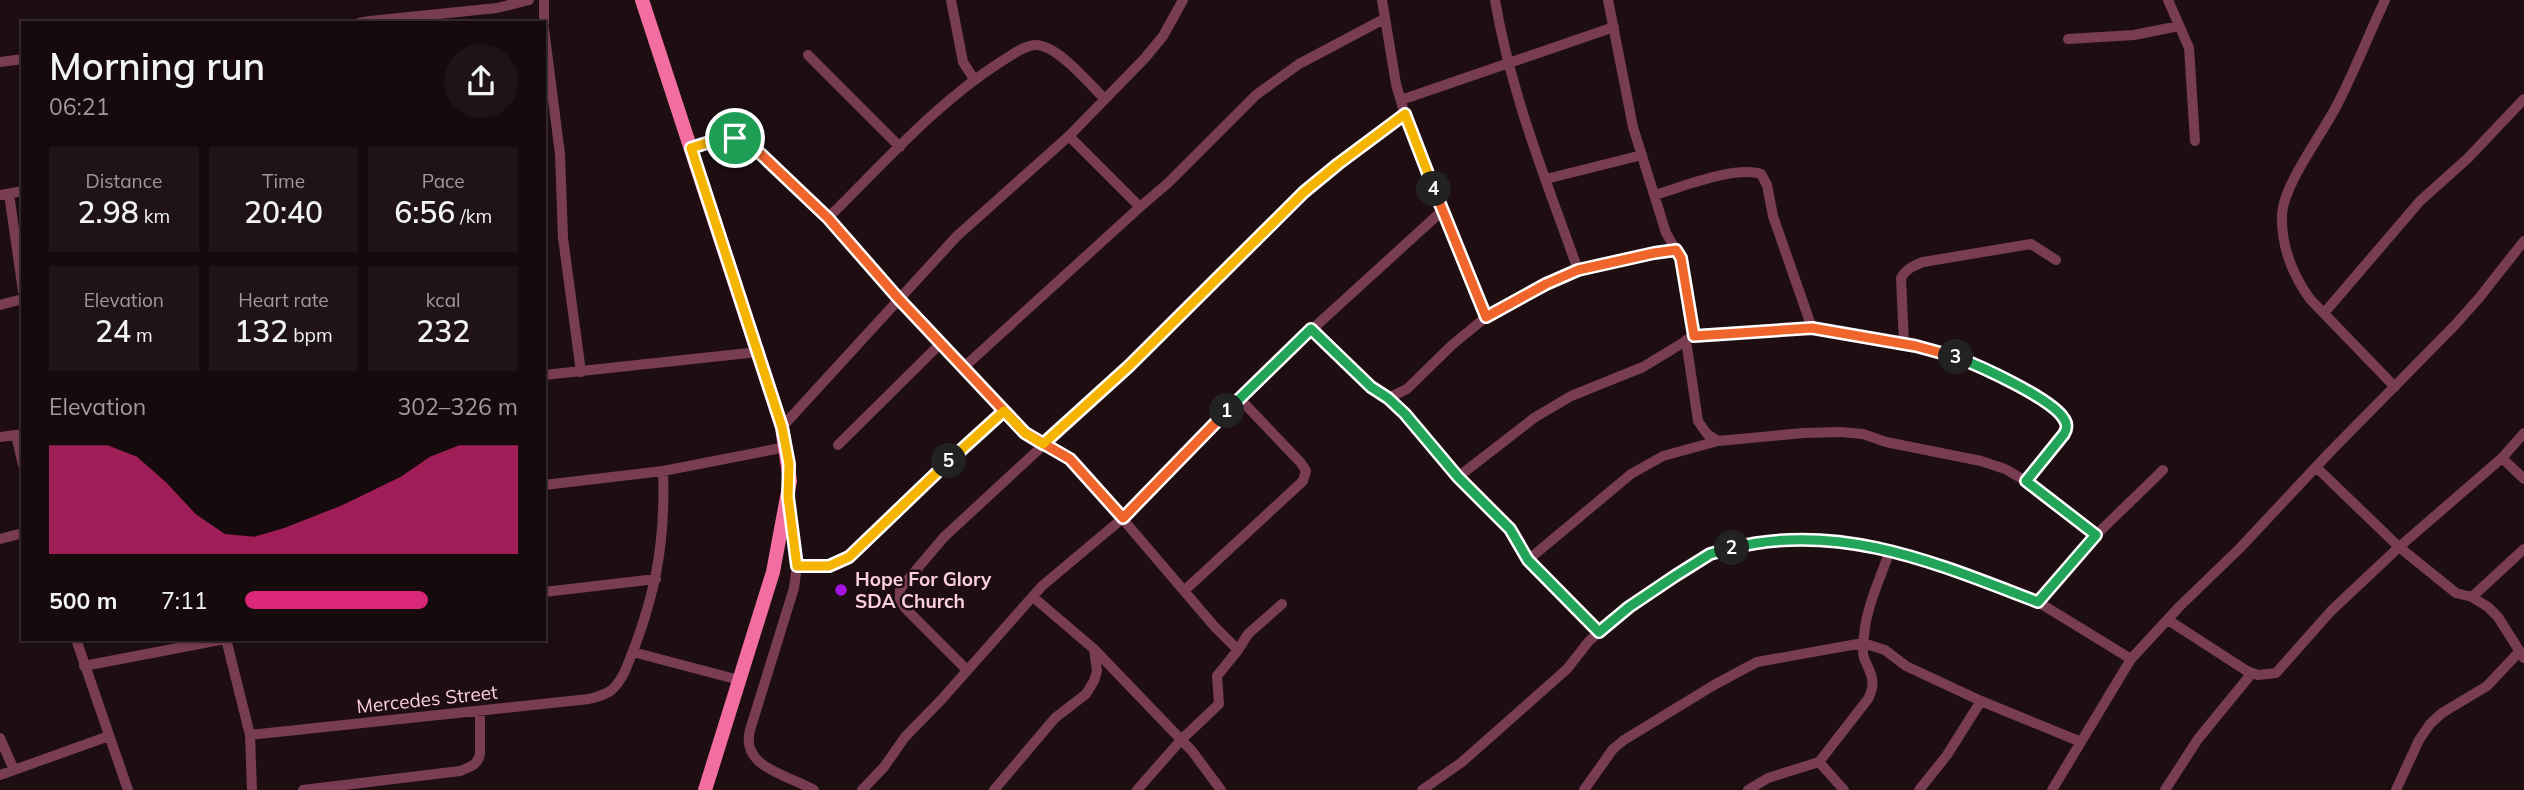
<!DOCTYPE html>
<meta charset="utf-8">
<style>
:root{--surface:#160a0d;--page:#1f1316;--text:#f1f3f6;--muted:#9e9a9d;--line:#352b2e;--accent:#db2777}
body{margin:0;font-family:Mulish,sans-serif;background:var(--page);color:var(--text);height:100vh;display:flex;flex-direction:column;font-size:26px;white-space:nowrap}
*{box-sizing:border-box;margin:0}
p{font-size:23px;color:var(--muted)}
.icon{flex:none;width:38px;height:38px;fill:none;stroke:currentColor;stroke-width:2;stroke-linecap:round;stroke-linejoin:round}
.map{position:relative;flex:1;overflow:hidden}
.side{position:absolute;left:21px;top:21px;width:525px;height:620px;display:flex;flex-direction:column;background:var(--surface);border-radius:0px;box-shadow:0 2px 5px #0004,0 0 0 2px var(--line)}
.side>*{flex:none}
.pin{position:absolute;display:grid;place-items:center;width:60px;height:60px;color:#fff;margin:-30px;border:4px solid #fff;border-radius:50%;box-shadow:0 2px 7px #0007}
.km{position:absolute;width:35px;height:35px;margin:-18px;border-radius:50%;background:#222;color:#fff;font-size:19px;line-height:35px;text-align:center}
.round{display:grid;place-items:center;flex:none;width:74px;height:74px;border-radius:37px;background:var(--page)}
.summary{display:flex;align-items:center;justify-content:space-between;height:119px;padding:0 28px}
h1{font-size:38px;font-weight:600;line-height:52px}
.metrics{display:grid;grid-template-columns:repeat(3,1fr);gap:10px;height:119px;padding:7px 28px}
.metrics div{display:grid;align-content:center;border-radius:0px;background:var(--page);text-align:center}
.metrics b{font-size:30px;font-weight:600}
.metrics small{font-size:19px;font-weight:400}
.metrics p{font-size:19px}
.chart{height:196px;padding:14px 28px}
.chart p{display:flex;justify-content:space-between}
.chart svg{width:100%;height:126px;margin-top:7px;fill:var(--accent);opacity:.7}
ul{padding:0 28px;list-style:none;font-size:23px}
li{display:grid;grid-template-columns:112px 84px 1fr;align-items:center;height:52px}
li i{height:18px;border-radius:9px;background:var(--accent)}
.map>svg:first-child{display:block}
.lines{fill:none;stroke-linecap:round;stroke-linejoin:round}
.street{stroke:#793d53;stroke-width:10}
.secondary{stroke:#f36ea0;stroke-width:14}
.split-1-casing{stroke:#fff;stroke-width:14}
.split-2-casing{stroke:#fff;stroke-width:14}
.split-3-casing{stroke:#fff;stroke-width:14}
.split-4-casing{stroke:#fff;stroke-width:14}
.split-5-casing{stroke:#fff;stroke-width:14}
.split-6-casing{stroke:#fff;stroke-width:14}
.split-1{stroke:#f0652b;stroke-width:9}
.split-2{stroke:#22a559;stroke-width:9}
.split-3{stroke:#22a559;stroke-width:9}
.split-4{stroke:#f0652b;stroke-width:9}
.split-5{stroke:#f5b400;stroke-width:9}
.split-6{stroke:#f5b400;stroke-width:9}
.poi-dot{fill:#a413e2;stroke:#1e0e11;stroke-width:2.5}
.labels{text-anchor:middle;stroke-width:5;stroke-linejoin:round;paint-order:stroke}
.poi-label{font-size:19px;font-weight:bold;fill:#fbcfdb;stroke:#1e0e11;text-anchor:start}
.street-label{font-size:19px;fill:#fbcfdb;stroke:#1e0e11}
</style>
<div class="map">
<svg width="2524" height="790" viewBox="0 0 2524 790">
<rect width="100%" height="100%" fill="#1e0e11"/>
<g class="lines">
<!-- street -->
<path class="street" d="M 544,0 L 544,23
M 951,0 L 963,62 L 974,79
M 1382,0 L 1396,84 L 1405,115 L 1486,317
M 1495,0 C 1511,94 1546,180 1578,270
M 1608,0 L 1633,127 L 1666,233 L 1676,250
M 2168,0 L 2189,48 L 2195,141
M 2385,0 C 2369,34 2355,70 2338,103 C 2324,132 2284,183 2282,214 C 2281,245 2292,274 2310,299 L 2395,387
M 359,23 L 370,21
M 370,23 L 370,21 L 497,8 L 529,0
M 544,29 L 560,154 L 563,238 L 581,372
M 2068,39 L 2134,35 L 2179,26
M 808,55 L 900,147
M 0,62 L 23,59
M 1401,100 L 1614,27
M 1069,136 L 1140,207 L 1168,183 L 1256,95 L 1299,64 L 1384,19
M 691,148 L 722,138 L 746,140 L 828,218 L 898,298 L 1025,433 L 1059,451 L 1080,469 L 1214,626 L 1238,650 L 1248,634 L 1282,604
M 1546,179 L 1642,155
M 9,194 L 23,291
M 0,195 L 23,191
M 1654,195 C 1680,188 1735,165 1761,174 L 1767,185 L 1773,216 L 1812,328
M 828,218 C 884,163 936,103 1002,61 C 1012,55 1023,46 1035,45 C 1057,44 1090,85 1105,99
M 0,305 L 23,299
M 2325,312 L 2420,201 L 2468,158 L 2524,99
M 1311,329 L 1371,387 L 1388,398 L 1407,389 L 1452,345 L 1486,317 L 1546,284 L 1578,270 L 1654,253 L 1676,250 L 1681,258 L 1694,336
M 1686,340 L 1698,421 L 1707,434 L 1718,441 L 1803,433 L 1840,432 L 1863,434 L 1886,442 L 1981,461 L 2005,469 L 2026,481 L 2096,535
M 1904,344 L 1901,278 C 1906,269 1913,266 1923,262 L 2031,244 L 2056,260
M 963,368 L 1140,207
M 544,375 L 758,352
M 1388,398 L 1405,414 L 1458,477 L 1510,529 L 1528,560 L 1599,632
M 782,427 L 957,236 L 1069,136 L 1145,58 L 1163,36 L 1183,0
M 16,435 L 23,465
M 0,437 L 23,434
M 838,445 L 941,343
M 2502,458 L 2524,479
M 2316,467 L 2399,547 L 2456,593 L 2472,597 L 2488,607 L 2498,617 L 2524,658
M 1458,477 L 1534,418 L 1571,396 L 1643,367 L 1694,336 L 1713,334 L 1812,328 L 1948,353 L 1989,371 L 2050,406 L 2064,418 L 2067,430 L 2026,481
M 544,485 L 663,471 L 786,447
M 789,508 L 797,566 L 794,588 L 750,730 C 740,768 789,775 814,790
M 0,539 L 23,533
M 1528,560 L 1631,474 L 1663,456 L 1718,441
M 797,566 L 829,566 L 849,557 L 1004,411
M 1184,591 L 1303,481 L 1306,471 L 1301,463 L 1240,399
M 544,592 L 656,579
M 1033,597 L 1094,649 L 1192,751 L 1221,790
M 2472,597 L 2524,549
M 2038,602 L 2096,535 L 2163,470
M 2168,620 L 2247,671 L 2258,675 L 2276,673 L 2331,611 L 2399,547 L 2502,458 L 2524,433
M 76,639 L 128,790
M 226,639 L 250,735 L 252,790
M 633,652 L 739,680
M 84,666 L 225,639
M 967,670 L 905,608 L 900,599 L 900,589 L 944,537 L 1129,366 L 1304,192 L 1338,164 L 1405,115
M 250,735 L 589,699 C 609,694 615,691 625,671 C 654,602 666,546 663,471
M 0,738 L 14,770
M 1819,762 L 1844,790
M 0,775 L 109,736
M 303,790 L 460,771 C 470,767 478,765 480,754 L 480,711
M 862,790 L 884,767 L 905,737 L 942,699 L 1042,586 L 1123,518 L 1186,452 L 1296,344 L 1442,211
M 994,790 L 1055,718 L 1086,694 L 1094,681 L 1097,671 L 1094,649
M 1137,790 L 1181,740 L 1219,704 L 1217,676 L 1238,650
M 1422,790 L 1462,762 L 1567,669 L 1589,641 L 1629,606 L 1710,554 L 1740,546 L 1783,539 L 1822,539 L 1857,543 L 1890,550 L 1959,572 L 2038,602 L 2131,659
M 1584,790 L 1613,749 L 1624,740 L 1714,685 L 1757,662 L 1863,643 L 1885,650 L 1906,666 L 1981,701
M 1748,790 L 1768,778 L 1819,762 L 1868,699 C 1877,682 1871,674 1864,658 C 1862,651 1863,643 1864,636 C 1866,607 1881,577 1890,550
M 1919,790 L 1947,755 L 1981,701 L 2081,742
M 2052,790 L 2131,659 L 2180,606 L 2240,548 L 2330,452 L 2455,325 L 2479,298 L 2524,241
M 2165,790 L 2198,739 L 2252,673
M 2396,790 L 2419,740 L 2430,724 L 2442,713 L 2487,686 L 2519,652"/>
<!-- secondary -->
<path class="secondary" d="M 642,0 L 782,427 L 790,481 L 773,572 L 705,790"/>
</g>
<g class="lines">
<!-- split-1 casing -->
<g class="split-1-casing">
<path id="split-1" d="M 735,138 L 746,140 L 828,218 L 898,298 L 1025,433 L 1070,459 L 1123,518 L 1227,411"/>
</g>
<!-- split-2 casing -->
<g class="split-2-casing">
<path id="split-2" d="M 1227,411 L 1311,329 L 1371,387 L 1388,398 L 1405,414 L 1458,477 L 1510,529 L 1528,560 L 1599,632 L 1629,607 L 1675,576 L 1710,554 L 1732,548"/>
</g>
<!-- split-3 casing -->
<g class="split-3-casing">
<path id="split-3" d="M 1732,548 C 1841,521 1938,564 2038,602 L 2096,535 L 2026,481 L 2064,434 C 2067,429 2068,425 2064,419 C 2053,399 1980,366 1956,357"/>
</g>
<!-- split-4 casing -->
<g class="split-4-casing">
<path id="split-4" d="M 1434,189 L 1486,317 L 1546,284 L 1578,270 L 1654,253 L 1676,250 L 1681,258 L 1694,336 L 1812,328 L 1916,346 L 1956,357"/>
</g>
<!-- split-5 casing -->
<g class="split-5-casing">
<path id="split-5" d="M 949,461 L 1004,411 L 1025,433 L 1043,444 L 1129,366 L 1304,192 L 1338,164 L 1405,114 L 1434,189"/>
</g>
<!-- split-6 casing -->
<g class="split-6-casing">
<path id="split-6" d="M 735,138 L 722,138 L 691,148 L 782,427 L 789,464 L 788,497 L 797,566 L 829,566 L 849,557 L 949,461"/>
</g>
<!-- split-1 -->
<use href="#split-1" class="split-1"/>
<!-- split-2 -->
<use href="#split-2" class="split-2"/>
<!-- split-3 -->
<use href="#split-3" class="split-3"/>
<!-- split-4 -->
<use href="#split-4" class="split-4"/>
<!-- split-5 -->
<use href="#split-5" class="split-5"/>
<!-- split-6 -->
<use href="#split-6" class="split-6"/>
</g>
<!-- markers -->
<circle class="poi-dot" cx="841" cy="590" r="7"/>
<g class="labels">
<!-- poi labels -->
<g class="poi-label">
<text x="855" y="586">Hope For Glory<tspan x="855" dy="22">SDA Church</tspan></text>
</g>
<!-- street labels -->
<g class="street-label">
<text transform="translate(427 699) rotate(-6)" y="7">Mercedes Street</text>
</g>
</g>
</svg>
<div class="pin" style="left:735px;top:138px;background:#1e9e55"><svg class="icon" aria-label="arrive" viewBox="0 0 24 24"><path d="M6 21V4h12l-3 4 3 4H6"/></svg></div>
<b class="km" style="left:1227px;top:411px">1</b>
<b class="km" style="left:1732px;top:548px">2</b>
<b class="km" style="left:1956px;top:357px">3</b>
<b class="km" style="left:1434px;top:189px">4</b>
<b class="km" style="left:949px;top:461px">5</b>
<section class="side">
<div class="summary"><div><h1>Morning run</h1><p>06:21</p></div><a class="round"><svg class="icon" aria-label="share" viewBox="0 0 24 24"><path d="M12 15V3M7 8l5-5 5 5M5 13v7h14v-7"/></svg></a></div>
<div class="metrics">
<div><p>Distance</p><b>2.98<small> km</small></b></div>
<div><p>Time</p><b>20:40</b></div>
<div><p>Pace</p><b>6:56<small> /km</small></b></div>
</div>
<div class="metrics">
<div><p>Elevation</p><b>24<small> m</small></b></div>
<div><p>Heart rate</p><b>132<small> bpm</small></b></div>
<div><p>kcal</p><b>232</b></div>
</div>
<div class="chart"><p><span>Elevation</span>302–326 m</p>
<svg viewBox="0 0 160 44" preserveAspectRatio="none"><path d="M0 44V6L10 6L20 6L30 10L40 19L50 30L60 37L70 38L80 35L90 31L100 27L110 22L120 17L130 10L140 6L150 6L160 6V44z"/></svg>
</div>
<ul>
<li><b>500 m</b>7:11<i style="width:67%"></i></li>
</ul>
</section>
</div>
